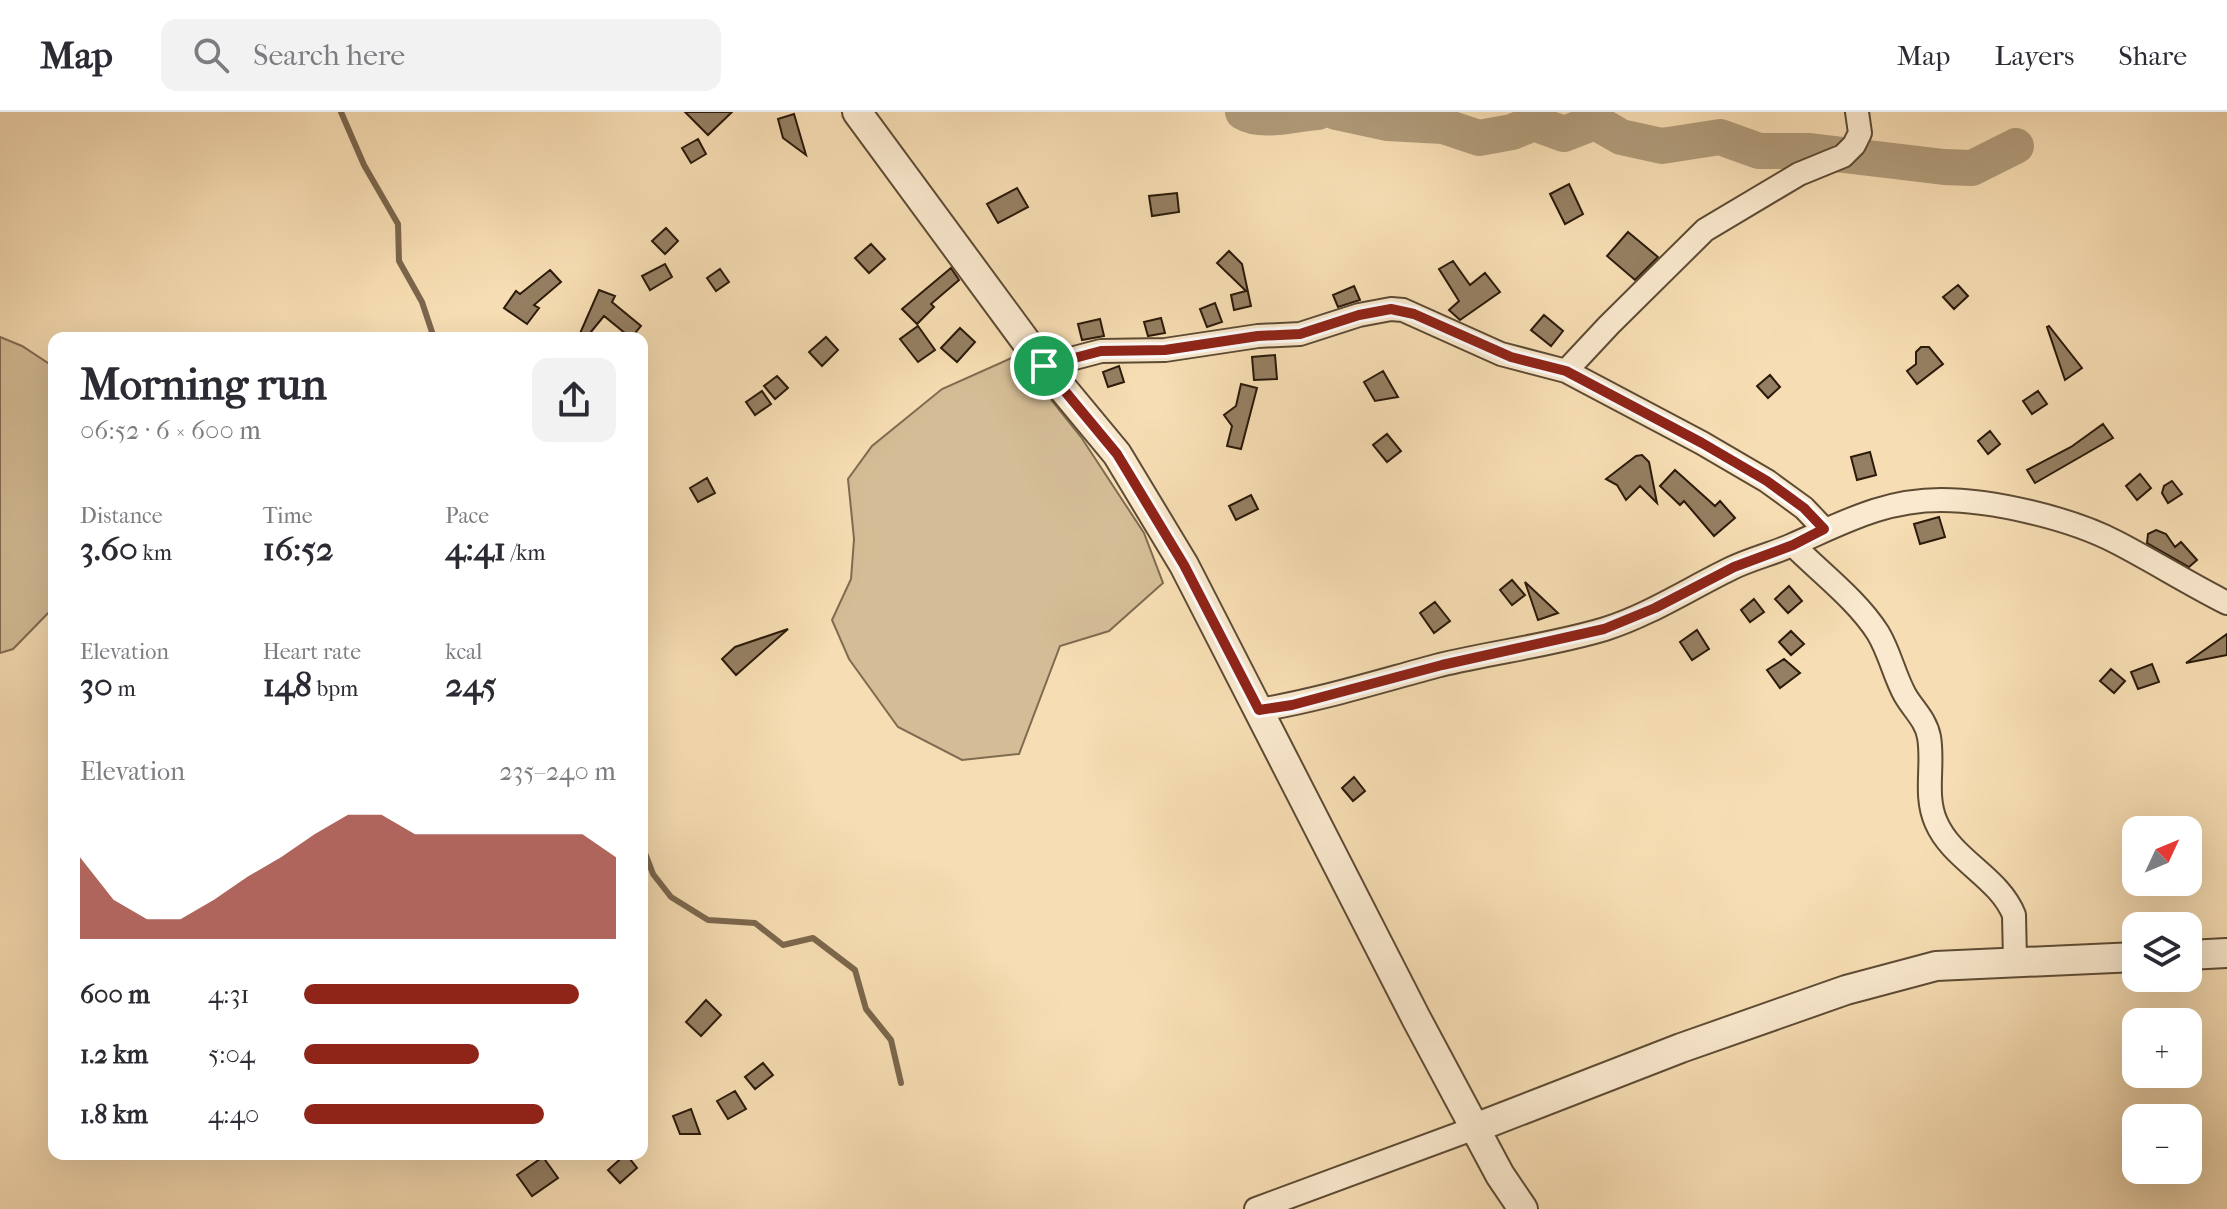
<!DOCTYPE html>
<meta charset="utf-8">
<style>
:root{--surface:#fff;--page:#f2f2f3;--text:#2b2b33;--muted:#7c7c81;--line:#e1e1e2;--accent:#8f2418}
body{margin:0;font-family:"IM FELL French Canon",serif;background:var(--page);color:var(--text);height:100vh;display:flex;flex-direction:column;font-size:30px;white-space:nowrap}
*{box-sizing:border-box;margin:0}
p{font-size:26px;color:var(--muted)}
.icon{flex:none;width:44px;height:44px;fill:none;stroke:currentColor;stroke-width:2;stroke-linecap:round;stroke-linejoin:round}
.map{position:relative;flex:1;overflow:hidden}
.panel{position:absolute;left:48px;top:220px;width:600px;height:828px;display:flex;flex-direction:column;background:var(--surface);border-radius:16px;box-shadow:0 8px 32px #0002}
.panel>*{flex:none}
.needle{width:52px;rotate:46deg}
.fabs{position:absolute;left:2122px;top:704px;display:grid;gap:16px}
.fabs a{display:grid;place-items:center;width:80px;height:80px;border-radius:16px;background:var(--surface);box-shadow:0 8px 32px #0002;font-size:40px}
.pin{position:absolute;display:grid;place-items:center;width:68px;height:68px;color:#fff;margin:-34px;border:4px solid #fff;border-radius:50%;box-shadow:0 2px 8px #0007}
.round{display:grid;place-items:center;flex:none;width:84px;height:84px;border-radius:16px;background:var(--page)}
.summary{display:flex;align-items:center;justify-content:space-between;height:136px;padding:0 32px}
h1{font-size:44px;font-weight:700;line-height:60px}
.stats{display:grid;grid-template-columns:repeat(3,1fr);gap:12px;height:136px;padding:8px 32px}
.stats div{display:grid;align-content:center}
.stats b{font-size:34px;font-weight:700}
.stats small{font-size:22px;font-weight:400}
.stats p{font-size:22px}
.chart{height:224px;padding:16px 32px}
.chart p{display:flex;justify-content:space-between}
.chart svg{width:100%;height:144px;margin-top:8px;fill:var(--accent);opacity:.7}
ul{padding:0 32px;list-style:none;font-size:26px}
li{display:grid;grid-template-columns:128px 96px 1fr;align-items:center;height:60px}
li i{height:20px;border-radius:10px;background:var(--accent)}
header{display:flex;align-items:center;gap:48px;box-sizing:border-box;height:112px;padding:0 40px;background:var(--surface);border-bottom:2px solid var(--line)}
header strong{font-size:38px}
nav{display:flex;gap:44px;margin-inline-start:auto;font-size:28px}
.search{width:560px;height:72px;background:var(--page);display:flex;align-items:center;gap:20px;box-sizing:border-box;padding:0 28px;border-radius:16px;color:var(--muted);font-size:30px}
.map>svg:first-child{display:block}
.green{fill:#d4bc96;stroke:#7f6b50;stroke-width:2}
.lines{fill:none;stroke-linecap:round;stroke-linejoin:round}
.stream{stroke:#7b674d;stroke-width:6}
.river{stroke:#b19b7a;stroke-width:36}
.building{fill:#957f62;stroke:#2a1a0a;stroke-width:2}
.minor-casing{stroke:#5d4b34;stroke-width:26}
.tertiary-casing{stroke:#5d4b34;stroke-width:32}
.minor{stroke:#fae9ce;stroke-width:22}
.tertiary{stroke:#fae9ce;stroke-width:28}
.route-casing{stroke:#fff;stroke-width:16}
.route{stroke:#8f2418;stroke-width:10}
</style>
<header>
<strong>Map</strong>
<div class="search"><svg class="icon" aria-label="search" viewBox="0 0 24 24"><circle cx="10" cy="10" r="6"/><path d="M15 15l6 6"/></svg>Search here</div>
<nav><a>Map</a><a>Layers</a><a>Share</a></nav>
</header>
<div class="map">
<svg width="2227" height="1097" viewBox="0 0 2227 1097">
<rect width="100%" height="100%" fill="#f7ddb3"/>
<filter id="stains"><feTurbulence type="fractalNoise" baseFrequency=".0025" numOctaves="4"/><feColorMatrix values="0 0 0 0 .2 0 0 0 0 .09 0 0 0 0 .02 0 0 0 .5 -.17"/></filter>
<radialGradient id="worn" r=".72"><stop offset=".6" stop-color="#630" stop-opacity="0"/><stop offset="1" stop-color="#630" stop-opacity=".3"/></radialGradient>
<!-- green -->
<path class="green" d="M 0,225 L 22,234 L 54,255 L 54,495 L 13,537 L 0,541 Z
M 1016,244 L 1081,325 L 1144,421 L 1163,471 L 1109,519 L 1060,534 L 1019,642 L 962,648 L 898,615 L 849,547 L 832,508 L 851,467 L 854,427 L 848,367 L 872,334 L 942,277 Z"/>
<g class="lines">
<!-- stream -->
<path class="stream" d="M 341,0 L 364,53 L 398,112 L 399,149 L 422,190 L 434,226
M 642,733 L 653,762 L 671,785 L 708,808 L 755,811 L 783,833 L 813,826 L 855,858 L 866,897 L 891,928 L 901,971"/>
<!-- river -->
<path class="river" d="M 1243,0 C 1263,12 1295,1 1318,0
M 1336,0 L 1387,11 L 1443,14 L 1479,26 L 1512,20 L 1534,11 L 1564,22 L 1595,10 L 1621,25 L 1662,34 L 1720,25 L 1759,39 L 1810,39 L 1944,55 L 1972,56 L 2016,34"/>
</g>
<!-- building -->
<path class="building" d="M 685,0 L 732,0 L 708,23 Z
M 794,2 L 806,43 L 783,26 L 778,7 Z
M 698,27 L 706,42 L 691,51 L 682,36 Z
M 1569,72 L 1583,102 L 1565,112 L 1550,82 Z
M 1017,76 L 1028,95 L 998,111 L 987,92 Z
M 1177,81 L 1179,100 L 1152,104 L 1149,84 Z
M 666,116 L 678,129 L 665,142 L 652,129 Z
M 1628,120 L 1658,145 L 1635,168 L 1607,144 Z
M 871,132 L 885,147 L 869,161 L 855,146 Z
M 1229,139 L 1242,152 L 1251,194 L 1234,198 L 1231,183 L 1246,179 L 1217,151 Z
M 1453,149 L 1470,173 L 1485,161 L 1500,180 L 1460,208 L 1449,198 L 1459,189 L 1439,157 Z
M 665,152 L 672,165 L 650,178 L 642,164 Z
M 951,156 L 959,168 L 931,192 L 934,195 L 917,212 L 902,197 Z
M 720,157 L 729,170 L 716,179 L 707,166 Z
M 550,158 L 561,170 L 534,193 L 539,196 L 527,212 L 504,196 L 516,179 L 520,182 Z
M 1958,173 L 1968,184 L 1954,197 L 1943,185 Z
M 1354,174 L 1360,188 L 1338,195 L 1333,183 Z
M 599,178 L 615,184 L 612,190 L 641,214 L 631,226 L 604,204 L 586,226 L 578,226 Z
M 1215,191 L 1222,210 L 1207,215 L 1200,197 Z
M 1544,203 L 1563,219 L 1551,234 L 1531,218 Z
M 1161,206 L 1165,221 L 1148,224 L 1144,210 Z
M 1100,207 L 1104,224 L 1082,228 L 1078,212 Z
M 918,214 L 935,238 L 918,250 L 900,227 Z
M 2049,214 L 2082,256 L 2065,268 L 2047,215 Z
M 960,216 L 975,230 L 957,250 L 941,236 Z
M 826,225 L 838,238 L 822,254 L 809,240 Z
M 1921,235 L 1929,235 L 1943,252 L 1917,272 L 1907,259 L 1916,252 L 1916,240 Z
M 1275,243 L 1277,267 L 1254,268 L 1252,245 Z
M 1119,254 L 1124,270 L 1108,275 L 1103,260 Z
M 1383,259 L 1398,285 L 1375,289 L 1364,270 Z
M 1770,263 L 1780,275 L 1768,286 L 1757,274 Z
M 777,264 L 788,276 L 775,287 L 764,274 Z
M 1241,272 L 1257,276 L 1241,337 L 1227,334 L 1232,314 L 1224,303 L 1236,294 Z
M 762,279 L 771,292 L 755,303 L 746,290 Z
M 2038,279 L 2047,292 L 2032,302 L 2023,289 Z
M 2103,312 L 2113,326 L 2035,371 L 2027,358 L 2071,335 Z
M 1990,319 L 2000,332 L 1988,342 L 1978,329 Z
M 1387,322 L 1401,339 L 1387,350 L 1373,333 Z
M 1870,340 L 1876,363 L 1857,368 L 1851,345 Z
M 1642,343 L 1649,350 L 1657,391 L 1640,374 L 1626,388 L 1617,373 L 1606,367 L 1636,344 Z
M 1675,358 L 1715,394 L 1720,389 L 1735,406 L 1714,424 L 1684,389 L 1680,393 L 1660,374 Z
M 2140,362 L 2151,376 L 2137,388 L 2126,374 Z
M 707,366 L 715,381 L 698,390 L 690,376 Z
M 2172,369 L 2182,382 L 2168,391 L 2162,381 L 2164,374 Z
M 1251,383 L 1258,397 L 1236,408 L 1229,394 Z
M 1939,405 L 1945,425 L 1920,432 L 1914,412 Z
M 2156,418 L 2166,422 L 2175,435 L 2181,430 L 2197,448 L 2189,455 L 2147,431 L 2148,422 Z
M 1512,468 L 1525,483 L 1512,493 L 1500,478 Z
M 1525,470 L 1558,501 L 1538,508 Z
M 1789,474 L 1802,489 L 1788,501 L 1775,487 Z
M 1754,487 L 1764,500 L 1750,510 L 1741,498 Z
M 1435,490 L 1450,509 L 1434,521 L 1420,501 Z
M 788,517 L 736,563 L 722,547 L 735,535 Z
M 1697,518 L 1709,537 L 1692,548 L 1680,530 Z
M 1791,519 L 1804,532 L 1791,543 L 1779,530 Z
M 2227,522 L 2227,543 L 2186,551 Z
M 1784,547 L 1800,561 L 1780,576 L 1767,558 Z
M 2152,552 L 2159,570 L 2138,577 L 2131,560 Z
M 2111,557 L 2125,569 L 2114,581 L 2100,569 Z
M 1354,665 L 1365,679 L 1353,689 L 1342,676 Z
M 706,888 L 721,903 L 701,924 L 686,910 Z
M 763,951 L 773,963 L 755,977 L 745,965 Z
M 735,979 L 746,997 L 728,1007 L 717,989 Z
M 691,997 L 700,1022 L 680,1022 L 673,1004 Z
M 626,1042 L 637,1056 L 620,1071 L 608,1058 Z
M 543,1045 L 558,1066 L 532,1084 L 517,1063 Z"/>
<g class="lines">
<!-- minor casing -->
<g class="minor-casing">
<path id="minor" d="M 1044,254 L 1101,239 L 1165,238 L 1258,224 L 1300,222 L 1359,203 L 1391,197 L 1403,198 L 1501,242 L 1566,259 L 1702,331 L 1767,369 L 1804,396 L 1824,417
M 1566,259 L 1609,213 L 1705,118 L 1799,62 L 1843,44 L 1854,33 L 1860,21 L 1857,0
M 1793,433 C 1821,461 1857,488 1878,521 C 1890,541 1894,563 1905,583 C 1913,597 1926,608 1929,625 C 1934,653 1924,683 1936,710 C 1952,748 1999,765 2014,803 L 2015,849
M 1259,598 C 1320,588 1380,569 1440,553 C 1494,540 1552,533 1605,517 C 1649,503 1689,477 1730,457 C 1750,447 1772,442 1792,433 C 1843,411 1883,388 1941,388 C 1992,388 2070,406 2116,430 C 2153,449 2189,472 2227,491
M 1256,1097 L 1475,1016"/>
</g>
<!-- tertiary casing -->
<g class="tertiary-casing">
<path id="tertiary" d="M 857,0 L 1044,254 L 1117,342 L 1184,453 L 1416,906 L 1500,1063 L 1523,1097
M 2188,843 L 2227,841
M 1475,1016 L 1681,936 L 1846,878 L 1936,854 L 2136,845"/>
</g>
<!-- minor -->
<use href="#minor" class="minor"/>
<!-- tertiary -->
<use href="#tertiary" class="tertiary"/>
</g>
<g class="lines">
<!-- route casing -->
<g class="route-casing">
<path id="route" d="M 1391,197 L 1414,202 L 1511,245 L 1566,259 L 1702,331 L 1767,369 L 1804,396 L 1824,417 L 1793,433 L 1734,455 L 1655,496 L 1604,517 L 1442,553 L 1292,593 L 1259,598 L 1184,453 L 1117,342 L 1044,254 L 1101,239 L 1165,238 L 1258,224 L 1300,222 L 1359,203 Z"/>
</g>
<!-- route -->
<use href="#route" class="route"/>
</g>
<rect width="100%" height="100%" filter="url(#stains)"/>
<rect width="100%" height="100%" fill="url(#worn)"/>
</svg>
<div class="fabs">
<a><svg class="needle" viewBox="-14 -14 28 28"><path d="M0-13l5 13h-10z" fill="#e53935"/><path d="M0 13l5-13h-10z" fill="#7c7c81"/></svg></a>
<a><svg class="icon" aria-label="layers" viewBox="0 0 24 24"><path d="M12 4l9 5-9 5-9-5zM3 14l9 5 9-5"/></svg></a>
<a>+</a>
<a>−</a>
</div>
<div class="pin" style="left:1044px;top:254px;background:#1e9e55"><svg class="icon" aria-label="arrive" viewBox="0 0 24 24"><path d="M6 21V4h12l-3 4 3 4H6"/></svg></div>
<section class="panel">
<div class="summary"><div><h1>Morning run</h1><p>06:52 · 6 × 600 m</p></div><a class="round"><svg class="icon" aria-label="share" viewBox="0 0 24 24"><path d="M12 15V3M7 8l5-5 5 5M5 13v7h14v-7"/></svg></a></div>
<div class="stats">
<div><p>Distance</p><b>3.60<small> km</small></b></div>
<div><p>Time</p><b>16:52</b></div>
<div><p>Pace</p><b>4:41<small> /km</small></b></div>
</div>
<div class="stats">
<div><p>Elevation</p><b>30<small> m</small></b></div>
<div><p>Heart rate</p><b>148<small> bpm</small></b></div>
<div><p>kcal</p><b>245</b></div>
</div>
<div class="chart"><p><span>Elevation</span>235–240 m</p>
<svg viewBox="0 0 160 44" preserveAspectRatio="none"><path d="M0 44V19L10 32L20 38L30 38L40 32L50 25L60 19L70 12L80 6L90 6L100 12L110 12L120 12L130 12L140 12L150 12L160 19V44z"/></svg>
</div>
<ul>
<li><b>600 m</b>4:31<i style="width:88%"></i></li>
<li><b>1.2 km</b>5:04<i style="width:56%"></i></li>
<li><b>1.8 km</b>4:40<i style="width:77%"></i></li>
</ul>
</section>
</div>
